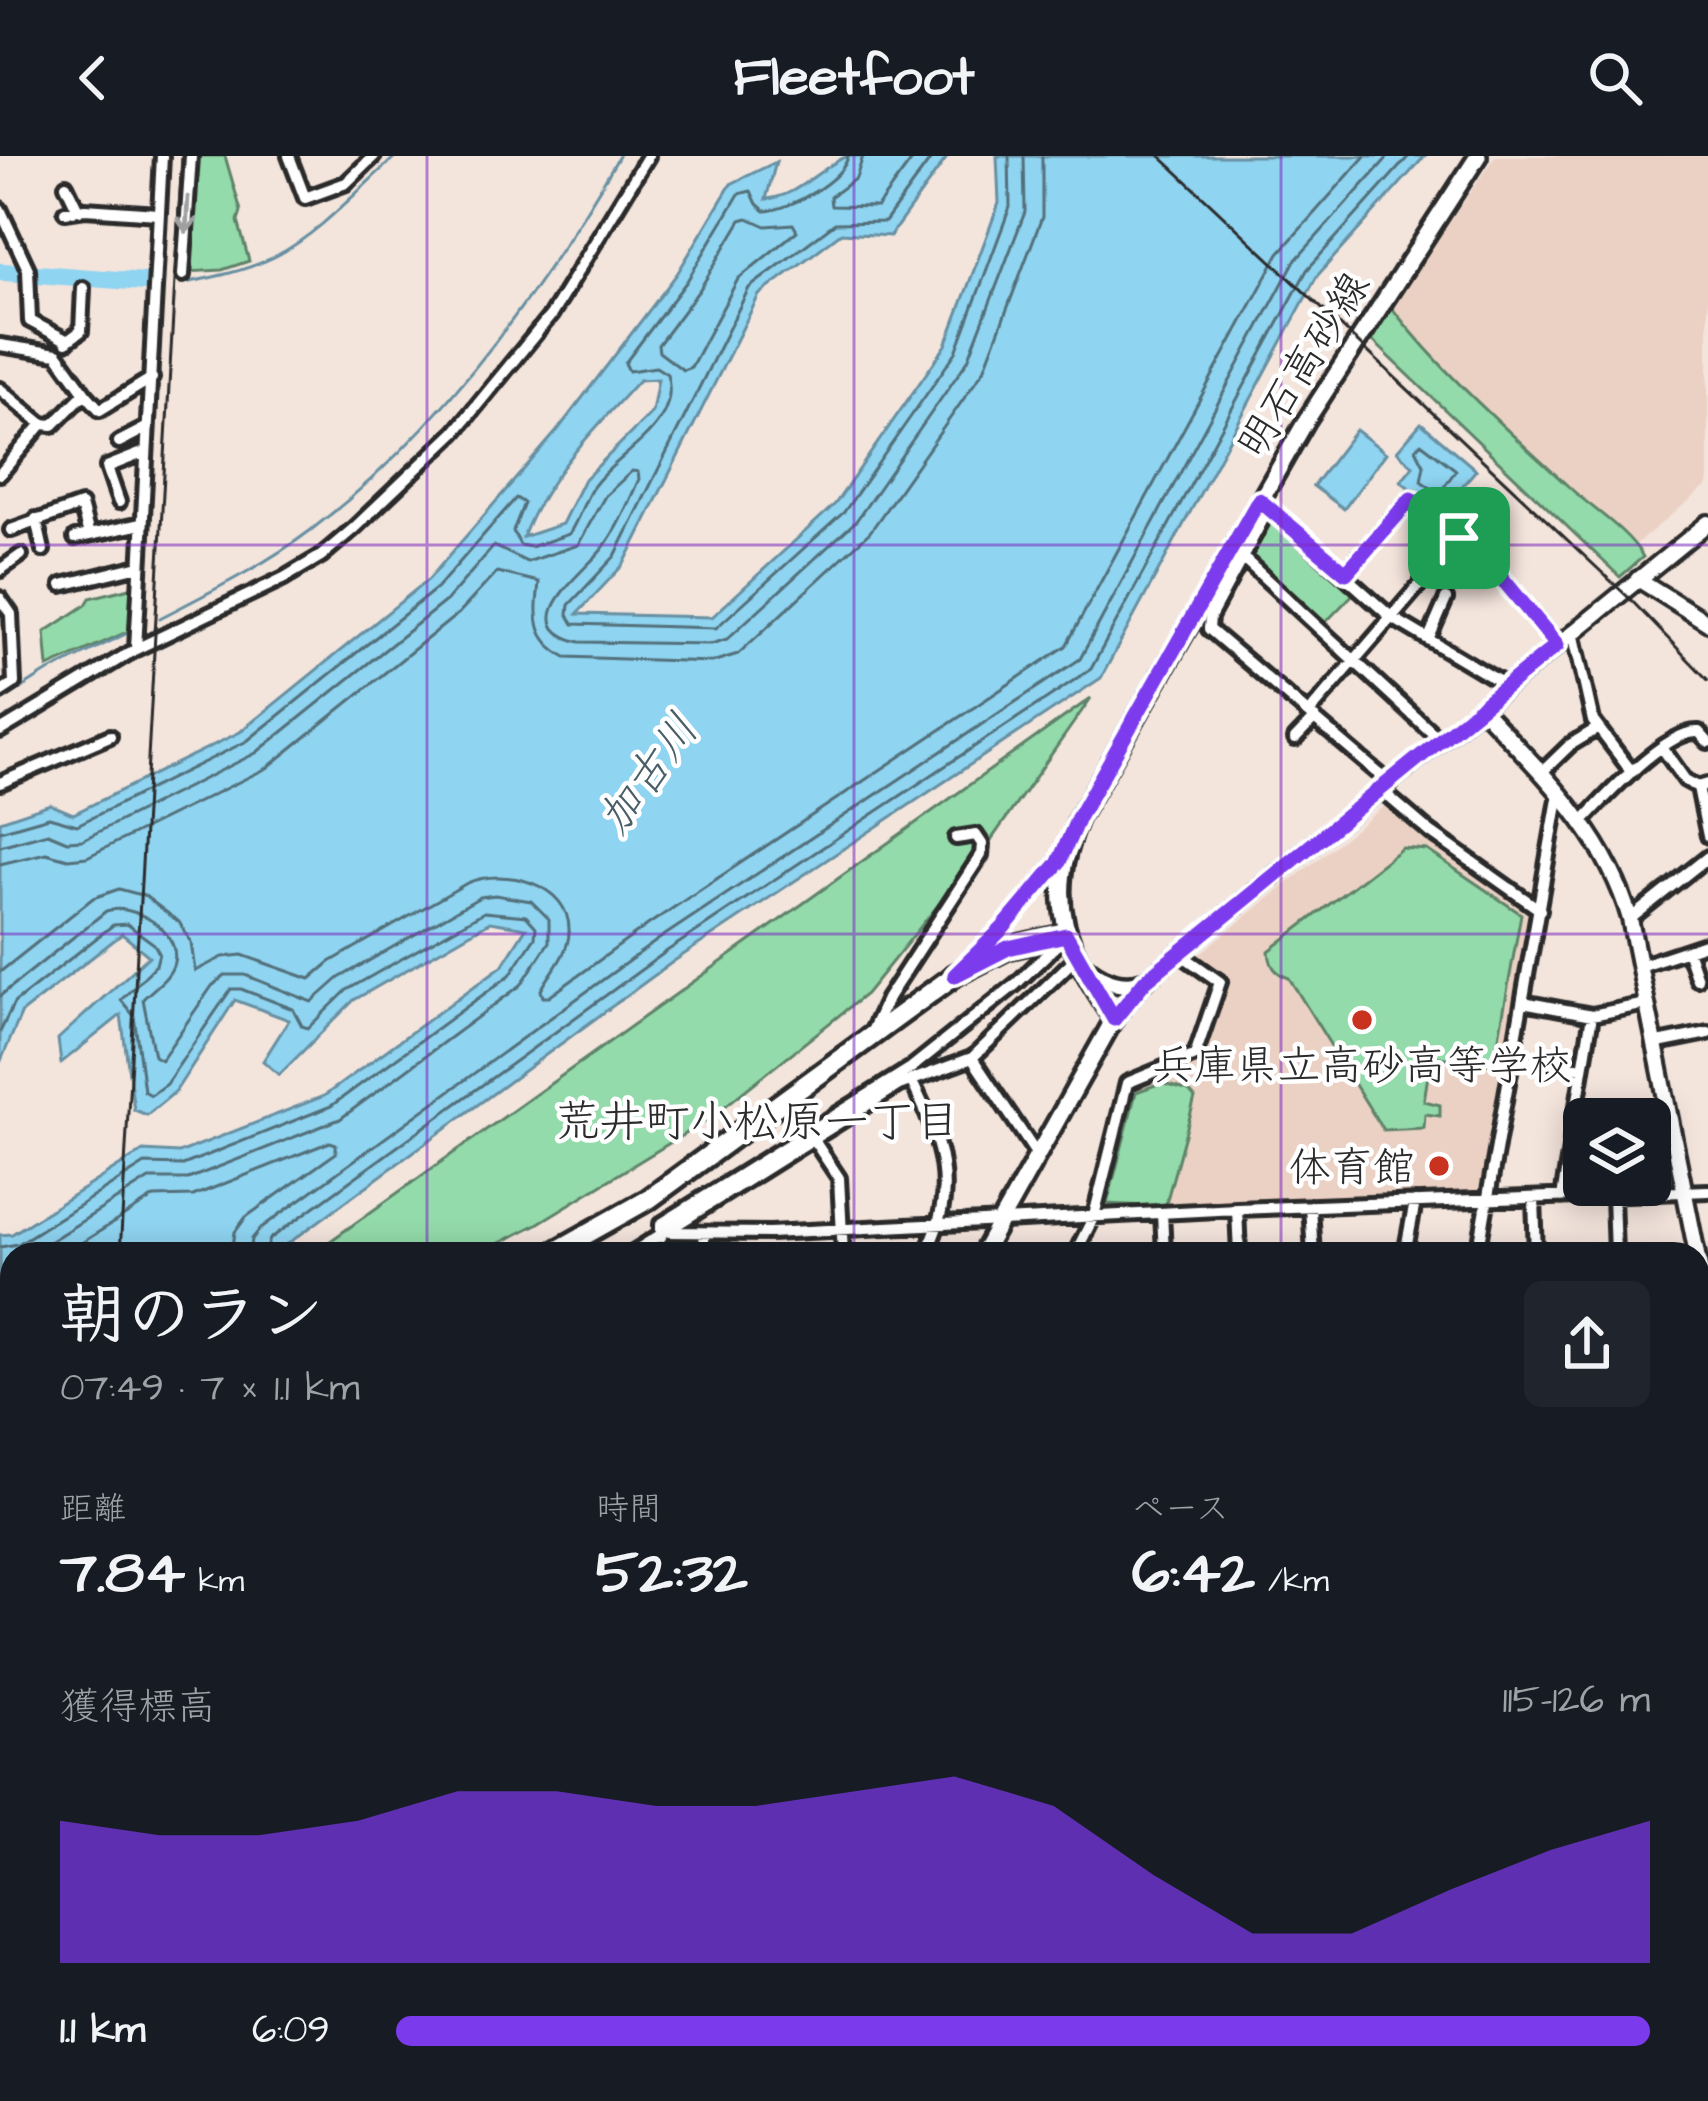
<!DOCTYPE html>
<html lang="ja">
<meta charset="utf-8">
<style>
:root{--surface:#171b24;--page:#20242c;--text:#f1f3f6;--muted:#9ea1a6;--accent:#7c3aed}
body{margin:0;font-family:"Architects Daughter","Klee One",sans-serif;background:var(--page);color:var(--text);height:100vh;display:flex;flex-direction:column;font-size:45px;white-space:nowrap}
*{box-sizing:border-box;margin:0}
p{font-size:39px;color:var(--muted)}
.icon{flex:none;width:66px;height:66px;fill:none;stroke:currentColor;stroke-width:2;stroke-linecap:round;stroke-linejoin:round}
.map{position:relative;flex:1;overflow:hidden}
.panel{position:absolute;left:0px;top:1086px;width:1710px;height:861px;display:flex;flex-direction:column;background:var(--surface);border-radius:36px 36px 0 0;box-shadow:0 6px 30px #0003}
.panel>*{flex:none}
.tools{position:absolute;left:1563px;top:942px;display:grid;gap:24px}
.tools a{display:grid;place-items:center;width:108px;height:108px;border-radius:18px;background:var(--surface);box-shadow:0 6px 30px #0003;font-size:60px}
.pin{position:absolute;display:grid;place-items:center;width:102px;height:102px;color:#fff;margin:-51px;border-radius:24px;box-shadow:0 6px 18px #0006}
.round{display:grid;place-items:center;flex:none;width:126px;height:126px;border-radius:18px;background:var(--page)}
.summary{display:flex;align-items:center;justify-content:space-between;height:204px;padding:0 60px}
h1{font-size:66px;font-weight:700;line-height:90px}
.figures{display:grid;grid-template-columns:repeat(3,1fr);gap:18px;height:204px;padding:12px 60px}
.figures div{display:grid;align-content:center}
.figures b{font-size:60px;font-weight:700}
.figures small{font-size:33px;font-weight:400}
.figures p{font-size:33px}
.chart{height:336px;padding:24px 60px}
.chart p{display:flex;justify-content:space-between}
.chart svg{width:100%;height:216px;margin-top:12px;fill:var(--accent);opacity:.7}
ul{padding:0 60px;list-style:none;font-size:39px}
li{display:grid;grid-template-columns:192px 144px 1fr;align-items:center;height:90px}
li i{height:30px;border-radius:15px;background:var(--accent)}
header{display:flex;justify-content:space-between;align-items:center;height:156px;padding:0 60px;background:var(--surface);font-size:54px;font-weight:700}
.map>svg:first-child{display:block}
.built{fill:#ebd1c4}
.green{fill:#93dbaa;stroke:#5f836a;stroke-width:3}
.water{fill:#8fd4f1;stroke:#6790a2;stroke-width:3;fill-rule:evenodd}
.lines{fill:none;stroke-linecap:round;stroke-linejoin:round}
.shore{stroke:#536f7a;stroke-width:3}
.stream{stroke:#6790a2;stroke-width:3}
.river{stroke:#8fd4f1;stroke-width:18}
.minor-casing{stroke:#2b2b2b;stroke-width:20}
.tertiary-casing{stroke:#2b2b2b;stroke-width:22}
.secondary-casing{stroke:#2b2b2b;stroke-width:24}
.primary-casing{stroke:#2b2b2b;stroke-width:27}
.minor{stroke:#fff;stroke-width:10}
.tertiary{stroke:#fff;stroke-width:14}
.secondary{stroke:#fff;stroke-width:15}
.primary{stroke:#fff;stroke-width:18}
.rail{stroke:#2b2b2b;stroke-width:3}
.oneway{stroke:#a0a0a0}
.route-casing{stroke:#fff;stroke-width:24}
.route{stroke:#7c3aed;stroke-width:15}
.grid{fill:none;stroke:#7b2cbf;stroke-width:3;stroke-opacity:0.55}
.poi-dot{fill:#c8321e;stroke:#fff;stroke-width:4.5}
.labels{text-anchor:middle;stroke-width:9;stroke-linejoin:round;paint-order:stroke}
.street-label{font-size:42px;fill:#2b2b2b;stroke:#fff}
.poi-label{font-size:42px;fill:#2b2b2b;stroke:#fff}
.water-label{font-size:45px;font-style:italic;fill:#495e66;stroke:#fff}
.neighbourhood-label{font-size:45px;fill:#2b2b2b;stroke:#fff}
</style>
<header><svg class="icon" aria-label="back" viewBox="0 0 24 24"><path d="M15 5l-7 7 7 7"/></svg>Fleetfoot<svg class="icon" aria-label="search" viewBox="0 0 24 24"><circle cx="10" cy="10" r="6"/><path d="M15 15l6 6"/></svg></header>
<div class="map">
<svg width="1708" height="1945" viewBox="0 0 1708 1945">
<rect width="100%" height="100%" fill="#f3e4dc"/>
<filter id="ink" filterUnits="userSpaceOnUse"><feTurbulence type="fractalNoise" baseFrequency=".00833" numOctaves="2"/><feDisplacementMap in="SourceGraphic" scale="24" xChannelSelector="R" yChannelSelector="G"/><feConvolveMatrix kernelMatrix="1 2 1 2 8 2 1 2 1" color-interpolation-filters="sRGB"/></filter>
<g filter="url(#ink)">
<!-- built -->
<path class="built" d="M 1495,0 L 1708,0 L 1708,329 L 1636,388 L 1604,363 L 1435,208 L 1391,151 Z
M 1387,648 L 1531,758 L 1481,1034 L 1475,1040 L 1104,1056 L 1100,1050 L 1131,931 L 1198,903 L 1225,825 L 1193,803 Z
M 1339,1935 L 1636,1935 L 1692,1945 L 1337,1945 Z"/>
<!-- green -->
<path class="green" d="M 195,0 L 225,0 L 241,55 L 238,65 L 249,105 L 222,114 L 187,116 Z
M 1391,151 C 1445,220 1505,272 1569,331 C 1592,353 1628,374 1643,401 L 1620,421 L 1372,184 Z
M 1273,359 L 1358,433 L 1323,469 L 1252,401 L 1268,360 Z
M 134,431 L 131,474 L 48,511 L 45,476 L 86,449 L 90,442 Z
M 1091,542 L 991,684 L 866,838 L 709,963 L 537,1068 L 478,1098 L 312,1098 Z
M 1402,692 L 1427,694 L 1521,758 L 1494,909 L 1431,900 L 1424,945 L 1440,949 L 1440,960 L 1425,958 L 1424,972 L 1383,974 L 1289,822 C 1275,817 1270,810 1269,795 Z
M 1161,927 L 1189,935 L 1195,942 L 1165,1051 L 1107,1048 L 1136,936 Z"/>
<!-- water -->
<path class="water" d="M 847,0 L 948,0 L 890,80 L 841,77 L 759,139 L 624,408 L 577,458 L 712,461 L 835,348 L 946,189 L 999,47 L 997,0 L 1425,0 L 1317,120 L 1101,522 L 674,805 L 289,1087 L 266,1098 L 12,1098 L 12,1218 L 0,1224 L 0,1079 L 12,1078 L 143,995 L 179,997 L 324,940 L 502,810 L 526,772 L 490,766 L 354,844 L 279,919 L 263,905 L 289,864 L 235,844 L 175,936 L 147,959 L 134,954 L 121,859 L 61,907 L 58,883 L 149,800 L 122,778 L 22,856 L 0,907 L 0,665 L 50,648 L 73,658 L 240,576 L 429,423 L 557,275 L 677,118 L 731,28 L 776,6 L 766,43 C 797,41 818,13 847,0 ZM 658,223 L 652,256 L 583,325 L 562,368 L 523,381 C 547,319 595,273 639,224 Z
M 1421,267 L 1476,314 L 1439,357 L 1401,325 L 1413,310 L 1397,295 Z
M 1356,274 L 1386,297 L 1344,353 L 1313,330 Z"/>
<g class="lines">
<!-- shore -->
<path class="shore" d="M 863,0 L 856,22 L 830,41 L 831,50 L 877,51 L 915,0
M 933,0 L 885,66 L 835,67 L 749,132 L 615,400 L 569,449 L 568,459 L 573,468 L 716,472 L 844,356 L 956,196 L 1010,51 L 1009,0
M 748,62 L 766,70 L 793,68 L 797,75 L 738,123 L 691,211 L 683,214 L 659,196 L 658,189 L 700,133 L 741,64 Z
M 1421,287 L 1456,314 L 1439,338 L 1421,325 L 1424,309 L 1416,293 Z
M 0,675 L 49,661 L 77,669 L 247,585 L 437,432 L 516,342 L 524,347 L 513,375 L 520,389 L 531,391 L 569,378 C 578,364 583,348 591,334 C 615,297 683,271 667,218 L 656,211 L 629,215 L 625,207 L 687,125 L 739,38 L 751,35 L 757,48 L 765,55 C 789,54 844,24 848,0
M 0,690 L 48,677 L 67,685 L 82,684 L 256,597 L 447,444 L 494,390 L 527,406 L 578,389 L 605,340 L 632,315 L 638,316 L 639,323 C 629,345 618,372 603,392 C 586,415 510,469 580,486 L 711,488 L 727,483 L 856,365 L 968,204 L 1025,56 L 1024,0
M 0,708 L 46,697 L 68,703 L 87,701 L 267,612 L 459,457 L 497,416 L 539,426 C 536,458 531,482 566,501 L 712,506 L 738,498 L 870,376 L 984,214 L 1042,61 L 1042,0
M 0,816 L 93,742 L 119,733 L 145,740 L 179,766 L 191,786 L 195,815 L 223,801 L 242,799 L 310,823 L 330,806 L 467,727 C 503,711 571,727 569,776 C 569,797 551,816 541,834 L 543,841 L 549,841 L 649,768 L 1066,490 L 1279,97 L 1365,0
M 0,840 L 106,755 C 132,746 181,774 174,806 C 171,822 153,832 143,843 L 154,900 L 161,904 L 212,830 L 225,819 L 245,819 L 312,846 L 339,822 L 480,741 L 495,739 L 531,745 L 549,763 L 549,786 L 521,829 L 340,963 L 188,1023 L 149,1023 L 30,1098
M 0,876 L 14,847 L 113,769 L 127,768 L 154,788 L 159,797 L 156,809 L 121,844 L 134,860 L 144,935 L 151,939 L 166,928 L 231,833 L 241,833 L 293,853 L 302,870 L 308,872 L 347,834 L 484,756 L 526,760 L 536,771 L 535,781 L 510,819 L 331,950 L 183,1009 L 145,1008 L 18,1088 L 0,1091
M 64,1098 L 154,1041 L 193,1040 L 330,986 L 336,988 L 336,997 L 246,1061 L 235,1076 L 232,1098
M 250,1098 L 252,1083 L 261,1072 L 659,783 L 1080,503 L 1294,106 L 1389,0
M 265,1098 L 270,1083 L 667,795 L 1091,513 L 1307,114 L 1409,0"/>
<!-- stream -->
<path class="stream" d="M 185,127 C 215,121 245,115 274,101 C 319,78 358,34 396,0
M 160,462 C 210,436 265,409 311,374 C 438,277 539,138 619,0
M 0,546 L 45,517 L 130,476
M 0,1555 L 12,1557"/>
<!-- river -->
<path class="river" d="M 0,116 L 20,117
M 37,118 L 145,126"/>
<!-- minor casing -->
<g class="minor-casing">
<path id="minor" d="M 289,0 L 305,42 L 346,27 L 374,0
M 66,29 L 78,54
M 0,53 L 28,113 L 30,165 L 68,185
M 65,56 L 85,53 L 158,58
M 183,119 L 191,0
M 66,186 L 81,175 L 83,132
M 0,189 L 57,198 L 85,237
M 0,233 L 42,268
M 119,286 L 146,272
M 0,318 L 42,268 L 53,269 L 85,237 L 100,254 L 152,222
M 119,346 L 107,311 L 145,296
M 1266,350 L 1391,461 L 1507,530
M 1269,352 L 1210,461 L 1209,473 L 1391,628
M 36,363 L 43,394
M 11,374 L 81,349 L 89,379
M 75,382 L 141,368
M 1242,401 L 1440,584
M 0,414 L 21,399
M 1345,417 L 1411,342 L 1496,414 L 1557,489
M 62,429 L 139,410
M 0,442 L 11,458 L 14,527 L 0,536
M 1573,476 L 1593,565 L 1632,616
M 1429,482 L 1446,443
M 136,493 L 162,0
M 1309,557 L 1459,383
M 0,575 L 136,493 L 284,422 L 321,400 L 353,373 L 455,276 L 551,159 L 648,0
M 1295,583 L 1315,562
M 1663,593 L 1685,624 L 1698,631 L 1708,628
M 1541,617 L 1570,589 L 1598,572
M 0,627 L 110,580
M 1698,631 L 1708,680
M 1382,635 L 1430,676 L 1540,754
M 1582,666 C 1603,643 1667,573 1699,576 L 1708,586
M 1630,763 L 1708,701
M 1687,794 L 1697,823
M 970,804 L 1003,772 L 1064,698
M 1639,810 L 1708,787
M 1523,846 L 1592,859 L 1646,848
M 873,873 L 887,843 L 981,699 L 982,688 L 976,679 L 956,682
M 1653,888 L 1708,877
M 972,902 L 1037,999
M 1513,902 L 1583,912
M 911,924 C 941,985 960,1034 925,1098
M 813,983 L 839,1022 L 843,1098
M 1613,1040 L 1615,1098
M 1562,1041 L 1592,859
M 1534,1043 L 1536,1098
M 1310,1050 L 1313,1098
M 1237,1053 L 1239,1098
M 1162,1057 L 1164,1098
M 670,1076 L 770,1077 L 1237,1053 L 1708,1035
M 704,1078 L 704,1098
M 661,1081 L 661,1068 L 911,912 L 1016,828 L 1063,783
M 630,1098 L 899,929 L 972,902 L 1078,800
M 1075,1098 L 1094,1060 L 1127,927 L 1195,899 L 1220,826 L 1179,797
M 1405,1098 L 1415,1046
M 1478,1098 L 1559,637
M 1698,1178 L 1708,1178
M 1698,1439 L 1708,1439
M 1698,1509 L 1708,1511
M 1698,1559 L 1708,1561
M 0,1561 L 12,1564
M 1698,1652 L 1708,1584
M 0,1678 L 12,1676
M 1698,1683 L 1708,1684
M 0,1815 L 12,1817
M 0,1837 L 12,1834
M 1698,1852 L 1708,1853
M 896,1935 L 900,1942 L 921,1945
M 46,1945 L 47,1935
M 288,1945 L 288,1935
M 355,1945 L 356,1935
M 440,1945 L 444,1935
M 538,1945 L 538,1935
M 727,1945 L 728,1935
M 832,1945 L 833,1935
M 949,1945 L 951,1935
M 1138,1945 L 1140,1935
M 1330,1945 L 1332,1935"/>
</g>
<!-- tertiary casing -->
<g class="tertiary-casing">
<path id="tertiary" d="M 1638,423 L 1708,467
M 1481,552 C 1541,617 1605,675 1630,763 L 1697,1098
M 1114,863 L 1145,825 L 1708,367
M 1698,1102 L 1708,1150
M 1698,1291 L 1708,1289
M 78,1945 L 79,1935"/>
</g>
<!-- secondary casing -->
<g class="secondary-casing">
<path id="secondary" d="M 1088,813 C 1106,826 1124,833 1145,825
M 982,1098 L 1114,863 C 1066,790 1044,747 1078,663 L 1306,265 L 1478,0
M 615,1945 L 616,1935"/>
</g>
<!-- primary casing -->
<g class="primary-casing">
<path id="primary" d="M 551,1098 L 649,1043 L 955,819 L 1008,792 L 1066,779
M 0,1384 L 12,1381"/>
</g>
<!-- minor -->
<use href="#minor" class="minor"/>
<!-- tertiary -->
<use href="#tertiary" class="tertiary"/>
<!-- secondary -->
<use href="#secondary" class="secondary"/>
<!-- primary -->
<use href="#primary" class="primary"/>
<!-- rail -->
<path class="rail" d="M 1160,0 L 1629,442 L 1708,524
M 120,1098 L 182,0
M 58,1945 L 59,1935"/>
</g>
<!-- one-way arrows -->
<defs><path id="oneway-shaft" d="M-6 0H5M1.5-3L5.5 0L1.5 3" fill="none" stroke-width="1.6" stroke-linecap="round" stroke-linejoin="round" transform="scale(3)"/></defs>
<use class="oneway" href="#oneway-shaft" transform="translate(187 59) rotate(93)"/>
</g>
<g class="lines" filter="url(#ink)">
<!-- route casing -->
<g class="route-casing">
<path id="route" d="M 1411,343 L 1496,415 L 1557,489 L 1145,825 L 1114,863 L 1066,779 L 1008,792 L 955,819 L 1003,772 L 1059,706 L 1078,662 L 1259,344 L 1346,417 Z"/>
</g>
<!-- route -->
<use href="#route" class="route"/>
</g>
<!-- grid -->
<path class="grid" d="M 427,0 L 427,1098M 854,0 L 854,1098M 1281,0 L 1281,1098M 0,389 L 1708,389M 0,778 L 1708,778M 0,1167 L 12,1167M 1698,1167 L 1708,1167M 0,1556 L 12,1556M 1698,1556 L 1708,1556M 427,1935 L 427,1945M 854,1935 L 854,1945M 1281,1935 L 1281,1945"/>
<!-- markers -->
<g class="poi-dot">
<circle cx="1362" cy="864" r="12"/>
<circle cx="1439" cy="1010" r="12"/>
</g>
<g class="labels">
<!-- street labels -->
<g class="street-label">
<text transform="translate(1302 208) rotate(-58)" y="15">明石高砂線</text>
</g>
<!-- poi labels -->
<g class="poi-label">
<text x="1362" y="923">兵庫県立高砂高等学校</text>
<text x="1415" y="1025" text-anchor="end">体育館</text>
</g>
<!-- water labels -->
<g class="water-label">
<text transform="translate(647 617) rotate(-54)" y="16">加古川</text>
</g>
<!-- neighbourhood labels -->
<g class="neighbourhood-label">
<text x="757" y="980">荒井町小松原一丁目</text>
</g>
</g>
</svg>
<div class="tools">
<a><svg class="icon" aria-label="layers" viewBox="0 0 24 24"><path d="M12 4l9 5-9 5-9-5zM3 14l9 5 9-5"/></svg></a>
</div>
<div class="pin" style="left:1459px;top:382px;background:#1e9e55"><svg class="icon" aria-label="arrive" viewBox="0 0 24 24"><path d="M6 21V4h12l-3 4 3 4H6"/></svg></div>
<section class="panel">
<div class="summary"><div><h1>朝のラン</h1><p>07:49 · 7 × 1.1 km</p></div><a class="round"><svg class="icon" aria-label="share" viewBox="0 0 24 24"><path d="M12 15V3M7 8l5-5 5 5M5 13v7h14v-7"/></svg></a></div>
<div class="figures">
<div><p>距離</p><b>7.84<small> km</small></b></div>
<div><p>時間</p><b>52:32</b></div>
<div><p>ペース</p><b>6:42<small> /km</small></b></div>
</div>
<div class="chart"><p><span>獲得標高</span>115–126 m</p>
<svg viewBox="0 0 160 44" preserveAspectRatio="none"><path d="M0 44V15L10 18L20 18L30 15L40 9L50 9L60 12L70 12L80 9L90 6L100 12L110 26L120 38L130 38L140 29L150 21L160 15V44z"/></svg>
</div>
<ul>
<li><b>1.1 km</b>6:09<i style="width:100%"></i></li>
</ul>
</section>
</div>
